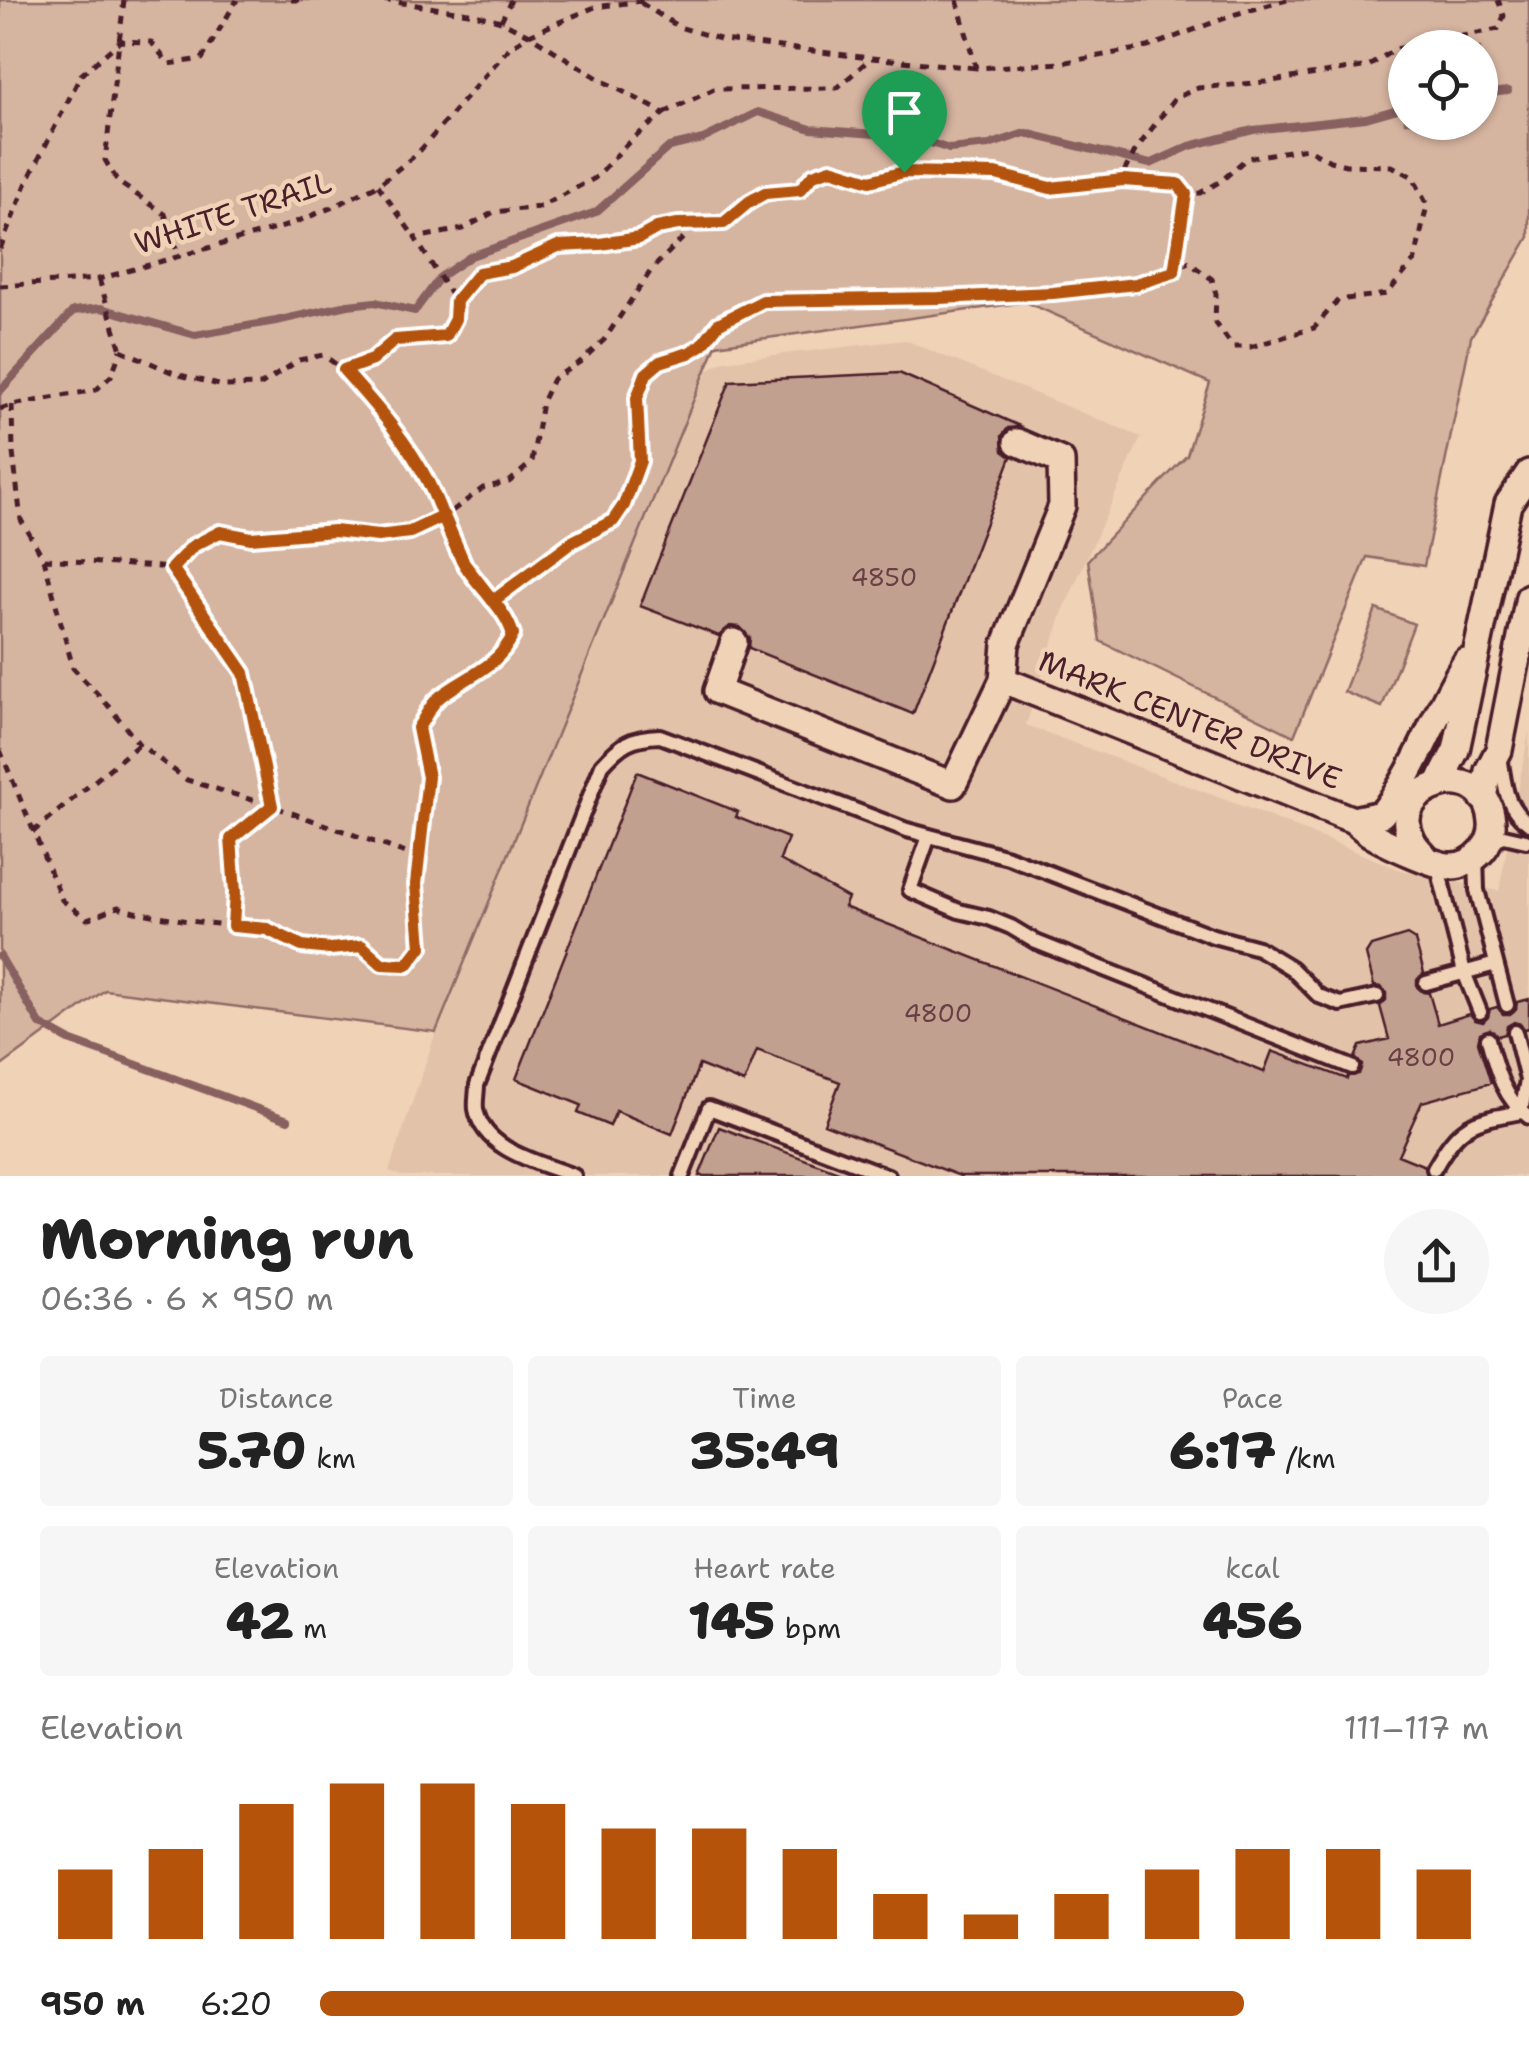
<!DOCTYPE html>
<meta charset="utf-8">
<style>
:root{--surface:#fff;--page:#f6f6f6;--text:#222;--muted:#767676;--accent:#b45309}
body{margin:0;font-family:"Shantell Sans",sans-serif;background:var(--page);color:var(--text);height:100vh;display:flex;flex-direction:column;font-size:38px;white-space:nowrap}
*{box-sizing:border-box;margin:0}
p{font-size:32px;color:var(--muted)}
.icon{flex:none;width:55px;height:55px;fill:none;stroke:currentColor;stroke-width:2;stroke-linecap:round;stroke-linejoin:round}
.map{position:relative;height:1176px;overflow:hidden}
.details{display:flex;flex-direction:column;background:var(--surface);flex:1}
.details>*{flex:none}
.controls{position:absolute;left:1388px;top:30px;display:grid;gap:20px}
.controls a{display:grid;place-items:center;width:110px;height:110px;border-radius:50%;background:var(--surface);box-shadow:0 2px 8px #0004;font-size:50px}
.pin{position:absolute;display:grid;place-items:center;width:85px;height:85px;color:#fff;margin:-102px -42px;border-radius:50% 50% 50% 0;rotate:-45deg;box-shadow:0 0 10px #0007}
.pin .icon{rotate:45deg}
.round{display:grid;place-items:center;flex:none;width:105px;height:105px;border-radius:52px;background:var(--page)}
.head{display:flex;align-items:center;justify-content:space-between;height:170px;padding:0 40px}
h1{font-size:55px;font-weight:800;line-height:75px}
.stats{display:grid;grid-template-columns:repeat(3,1fr);gap:15px;height:170px;padding:10px 40px}
.stats div{display:grid;align-content:center;border-radius:10px;background:var(--page);text-align:center}
.stats b{font-size:50px;font-weight:800}
.stats small{font-size:28px;font-weight:400}
.stats p{font-size:28px}
.chart{height:280px;padding:20px 40px}
.chart p{display:flex;justify-content:space-between}
.chart svg{width:100%;height:180px;margin-top:10px;stroke:var(--accent);stroke-width:6}
ul{padding:0 40px;list-style:none;font-size:32px}
li{display:grid;grid-template-columns:160px 120px 1fr;align-items:center;height:75px}
li i{height:25px;border-radius:12px;background:var(--accent)}
.map>svg:first-child{display:block}
.built{fill:#e2c3aa}
.green{fill:#d5b4a0;stroke:#906a66;stroke-width:2.5;fill-rule:evenodd}
.lines{fill:none;stroke-linecap:round;stroke-linejoin:round}
.stream{stroke:#87615f;stroke-width:8}
.building{fill:#c2a08f;stroke:#4a1f2b;stroke-width:2.5}
.service-casing{stroke:#4a1f2b;stroke-width:20}
.minor-casing{stroke:#4a1f2b;stroke-width:32}
.path{stroke:#4a1f2b;stroke-width:5;stroke-dasharray:8 8;stroke-linecap:butt}
.service{stroke:#f0d2b6;stroke-width:12}
.minor{stroke:#f0d2b6;stroke-width:25}
.route-casing{stroke:#fff;stroke-width:20}
.route{stroke:#b45309;stroke-width:12}
.labels{text-anchor:middle;stroke-width:9;stroke-linejoin:round;paint-order:stroke}
.number-label{font-size:25px;fill:#683f44}
.street-label{font-size:30px;fill:#4a1f2b;stroke:#f0d2b6}
</style>
<div class="map">
<svg width="1529" height="1176" viewBox="0 0 1529 1176">
<rect width="100%" height="100%" fill="#f0d2b6"/>
<filter id="ink" filterUnits="userSpaceOnUse"><feTurbulence type="fractalNoise" baseFrequency=".01" numOctaves="2"/><feDisplacementMap in="SourceGraphic" scale="20" xChannelSelector="R" yChannelSelector="G"/><feConvolveMatrix kernelMatrix="1 2 1 2 8 2 1 2 1" color-interpolation-filters="sRGB"/></filter>
<g filter="url(#ink)">
<!-- built -->
<path class="built" d="M 905,340 L 1141,437 L 1063,611 L 1026,725 L 1263,814 L 1401,870 L 1499,891 L 1529,731 L 1529,1176 L 402,1176 L 389,1171 L 436,1032 L 705,371 L 724,361 Z"/>
<!-- green -->
<path class="green" d="M 0,0 L 1529,0 L 1529,237 L 1471,337 L 1424,566 L 1367,557 L 1294,736 L 1100,641 L 1088,560 L 1187,455 L 1210,383 L 1026,302 L 716,345 L 436,1032 L 105,990 L 0,1067 ZM 1405,48 L 1480,48 L 1480,122 L 1405,122 Z
M 1376,609 L 1414,624 L 1382,707 L 1344,692 Z"/>
<g class="lines">
<!-- stream -->
<path class="stream" d="M 1480,94 L 1508,91
M 0,391 L 73,311 L 101,308 L 195,335 L 276,321 L 348,305 L 375,302 L 415,311 L 440,277 L 471,256 L 596,212 L 669,147 L 703,139 L 758,112 L 811,129 L 913,137 L 949,149 L 989,145 L 1025,133 L 1150,164 L 1190,146 L 1253,130 L 1366,118 L 1405,107
M 0,956 L 40,1024 L 69,1040 L 288,1120"/>
</g>
<!-- building -->
<path class="building" d="M 899,373 L 1022,427 L 1008,428 L 1002,436 L 1003,451 L 1011,457 L 913,714 L 749,648 L 750,638 L 740,627 L 730,626 L 719,636 L 640,606 L 730,381 Z
M 637,772 L 738,812 L 736,817 L 788,838 L 780,860 L 848,898 L 844,907 L 1264,1072 L 1272,1051 L 1347,1079 L 1348,1076 L 1359,1074 L 1362,1065 L 1355,1058 L 1360,1046 L 1389,1039 L 1380,1006 L 1386,1000 L 1386,993 L 1381,987 L 1374,986 L 1366,954 L 1371,946 L 1407,935 L 1415,940 L 1424,973 L 1417,980 L 1417,987 L 1423,992 L 1429,993 L 1438,1024 L 1470,1014 L 1475,1020 L 1483,1022 L 1488,1017 L 1490,1009 L 1497,1007 L 1503,1014 L 1510,1014 L 1516,1009 L 1517,1002 L 1529,999 L 1529,1028 L 1524,1029 L 1521,1024 L 1514,1022 L 1507,1026 L 1505,1034 L 1498,1036 L 1490,1029 L 1480,1033 L 1478,1042 L 1491,1083 L 1422,1102 L 1398,1155 L 1425,1166 L 1427,1176 L 960,1176 L 824,1124 L 840,1082 L 757,1050 L 744,1083 L 699,1065 L 672,1134 L 616,1111 L 610,1126 L 578,1113 L 581,1105 L 516,1079 Z
M 719,1127 L 844,1174 L 844,1176 L 699,1176 Z"/>
<g class="lines">
<!-- service casing -->
<g class="service-casing">
<path id="service" d="M 1500,756 C 1505,785 1504,806 1529,824
M 929,836 L 910,890 L 959,911 L 989,918 L 1011,927 L 1036,942 L 1352,1067
M 1490,842 L 1504,836 L 1526,841
M 1476,857 L 1477,890 L 1507,1005
M 1437,864 L 1464,972 L 1480,1012
M 1426,983 L 1496,964
M 1515,1032 L 1527,1080 L 1521,1112
M 1488,1039 C 1496,1069 1503,1098 1529,1117
M 1434,1169 C 1460,1123 1471,1121 1521,1112
M 574,1176 C 541,1163 483,1151 476,1109 C 475,1102 477,1092 477,1085 L 602,765 C 621,744 631,737 660,736 L 907,830 L 1008,857 L 1213,936 L 1258,948 L 1291,968 L 1319,996 L 1340,1004 L 1377,996
M 682,1176 L 709,1108 L 888,1176"/>
</g>
<!-- minor casing -->
<g class="minor-casing">
<path id="minor" d="M 734,642 L 717,691 L 953,785 L 1003,680 L 1353,820 C 1359,824 1364,830 1371,834 C 1383,842 1436,866 1449,866 C 1462,867 1474,860 1482,851 C 1489,843 1493,832 1492,822 C 1487,753 1383,786 1412,840 C 1415,847 1422,853 1426,858
M 1003,680 L 1006,644 L 1062,506 L 1061,461 L 1017,442
M 1439,783 L 1456,750 L 1508,504 L 1529,473
M 1483,798 L 1488,771 L 1499,750 L 1529,597
M 1353,820 L 1382,814 C 1418,767 1435,711 1466,662"/>
</g>
<!-- path -->
<path class="path" d="M 124,0 L 105,160 L 118,182 L 165,214 L 179,257
M 291,0 L 301,0
M 383,0 L 475,14 L 501,21 L 529,35 L 601,80 L 664,113 L 628,143 L 595,178 L 540,207 L 494,212 L 463,229 L 415,238 L 455,301
M 957,0 L 976,68 L 1061,63 L 1148,47 L 1236,14 L 1287,0
M 641,3 L 679,27 L 723,40 L 870,58
M 501,21 L 511,0
M 664,113 L 714,89 L 837,88 L 871,58 L 976,68
M 378,185 L 415,238
M 0,249 L 27,182 L 81,75 L 120,41 L 151,42 L 169,64 L 202,59 L 237,0
M 1174,270 L 1186,194
M 99,279 L 121,350
M 0,286 L 99,279 L 286,226 L 333,207 L 378,185 L 418,153 L 509,48 L 529,35 L 595,7 L 649,0
M 455,301 L 479,273 L 512,267 L 557,246 L 600,245 L 639,239 L 657,228 L 677,224 L 724,223 L 749,203 L 765,193 L 800,190 L 813,175 L 831,169 L 870,181 L 905,172 L 995,174 L 1051,188 L 1123,180
M 121,350 L 176,374 L 223,386 L 261,385 L 299,360 L 323,355 L 344,370 L 371,360 L 395,340 L 445,336 L 455,319 L 455,301
M 12,405 L 13,453 L 21,520 L 44,559 L 73,668 L 106,703 L 139,744 L 187,780 L 272,806 L 420,858
M 0,409 L 12,405 L 96,390 L 111,376 L 121,350
M 44,559 L 172,568 L 244,673 L 272,806 L 231,839 L 235,892 L 233,926
M 172,568 L 193,546 L 220,532 L 251,538 L 333,531 L 379,536 L 410,533 L 444,517 L 426,477 L 393,426 L 344,370
M 493,601 L 539,569 L 572,542 L 613,521 L 624,505 L 640,461 L 637,398 L 646,374 L 660,362 L 689,353 L 702,345 L 718,323 L 763,301 L 939,298 L 1053,293 L 1136,285 L 1173,271 L 1188,262 L 1212,279 L 1216,294 L 1215,322 L 1233,347 L 1250,347 L 1314,328 L 1338,300 L 1387,294 L 1415,260 L 1427,205 L 1413,177 L 1392,166 L 1346,165 L 1330,161 L 1307,148 L 1247,158 L 1221,181 L 1200,193 L 1186,194 L 1178,184 L 1123,180 L 1125,170 L 1135,151 L 1175,98 L 1198,88 L 1265,82 L 1369,66 L 1395,49 L 1498,29 L 1504,16 L 1498,0
M 0,750 L 62,900 L 87,919 L 118,907 L 135,912 L 188,921 L 267,929 L 302,946 L 330,949 L 362,946 L 382,964 L 407,965 L 421,947 L 416,884 L 428,777 L 419,728 C 425,718 431,703 441,696 C 469,675 497,668 513,635 L 509,621 L 465,565 L 444,517 L 483,488 L 509,482 L 532,462 L 542,402 L 553,379 L 580,362 L 604,340 L 652,269 L 698,223
M 33,832 L 138,745"/>
<!-- service -->
<use href="#service" class="service"/>
<!-- minor -->
<use href="#minor" class="minor"/>
</g>
</g>
<g class="lines" filter="url(#ink)">
<!-- route casing -->
<g class="route-casing">
<path id="route" d="M 904,172 L 870,181 L 831,169 L 813,175 L 800,190 L 765,193 L 749,202 L 724,223 L 678,224 L 657,228 L 639,238 L 600,244 L 558,246 L 512,267 L 479,273 L 456,301 L 455,319 L 446,336 L 395,340 L 372,360 L 344,370 C 374,404 406,439 427,480 C 441,507 450,540 465,565 C 480,590 505,607 513,635 C 497,668 469,675 441,696 C 431,703 425,718 418,728 L 428,777 L 416,884 L 421,947 L 407,965 L 382,964 L 362,946 L 330,949 L 302,946 L 267,929 L 233,926 L 235,892 L 231,839 L 272,806 L 244,673 L 172,568 L 193,546 L 220,532 L 251,538 L 334,531 L 378,536 L 410,532 L 444,516 L 465,565 L 493,601 L 572,542 L 613,521 L 624,505 L 640,461 L 637,398 L 646,374 L 660,362 L 689,353 L 702,345 L 718,324 L 763,301 L 939,298 L 1053,293 L 1136,284 L 1174,272 L 1186,194 L 1178,184 L 1123,180 L 1050,188 L 996,174 L 904,172"/>
</g>
<!-- route -->
<use href="#route" class="route"/>
</g>
<g class="labels">
<!-- number labels -->
<g class="number-label">
<text x="884" y="586">4850</text>
<text x="938" y="1022">4800</text>
<text x="1421" y="1066">4800</text>
</g>
<!-- street labels -->
<g class="street-label">
<text transform="translate(233 213) rotate(-18)" y="10">WHITE TRAIL</text>
<text transform="translate(1190 720) rotate(22)" y="10">MARK CENTER DRIVE</text>
</g>
</g>
</svg>
<div class="controls">
<a><svg class="icon" aria-label="locate" viewBox="0 0 24 24"><circle cx="12" cy="12" r="6"/><path d="M12 2v4M12 18v4M2 12h4M18 12h4"/></svg></a>
</div>
<div class="pin" style="left:904px;top:172px;background:#1e9e55"><svg class="icon" aria-label="arrive" viewBox="0 0 24 24"><path d="M6 21V4h12l-3 4 3 4H6"/></svg></div>
</div>
<section class="details">
<div class="head"><div><h1>Morning run</h1><p>06:36 · 6 × 950 m</p></div><a class="round"><svg class="icon" aria-label="share" viewBox="0 0 24 24"><path d="M12 15V3M7 8l5-5 5 5M5 13v7h14v-7"/></svg></a></div>
<div class="stats">
<div><p>Distance</p><b>5.70<small> km</small></b></div>
<div><p>Time</p><b>35:49</b></div>
<div><p>Pace</p><b>6:17<small> /km</small></b></div>
</div>
<div class="stats">
<div><p>Elevation</p><b>42<small> m</small></b></div>
<div><p>Heart rate</p><b>145<small> bpm</small></b></div>
<div><p>kcal</p><b>456</b></div>
</div>
<div class="chart"><p><span>Elevation</span>111–117 m</p>
<svg viewBox="0 0 160 44" preserveAspectRatio="none"><path d="M5 44V27M15 44V22M25 44V11M35 44V6M45 44V6M55 44V11M65 44V17M75 44V17M85 44V22M95 44V33M105 44V38M115 44V33M125 44V27M135 44V22M145 44V22M155 44V27"/></svg>
</div>
<ul>
<li><b>950 m</b>6:20<i style="width:79%"></i></li>
</ul>
</section>
